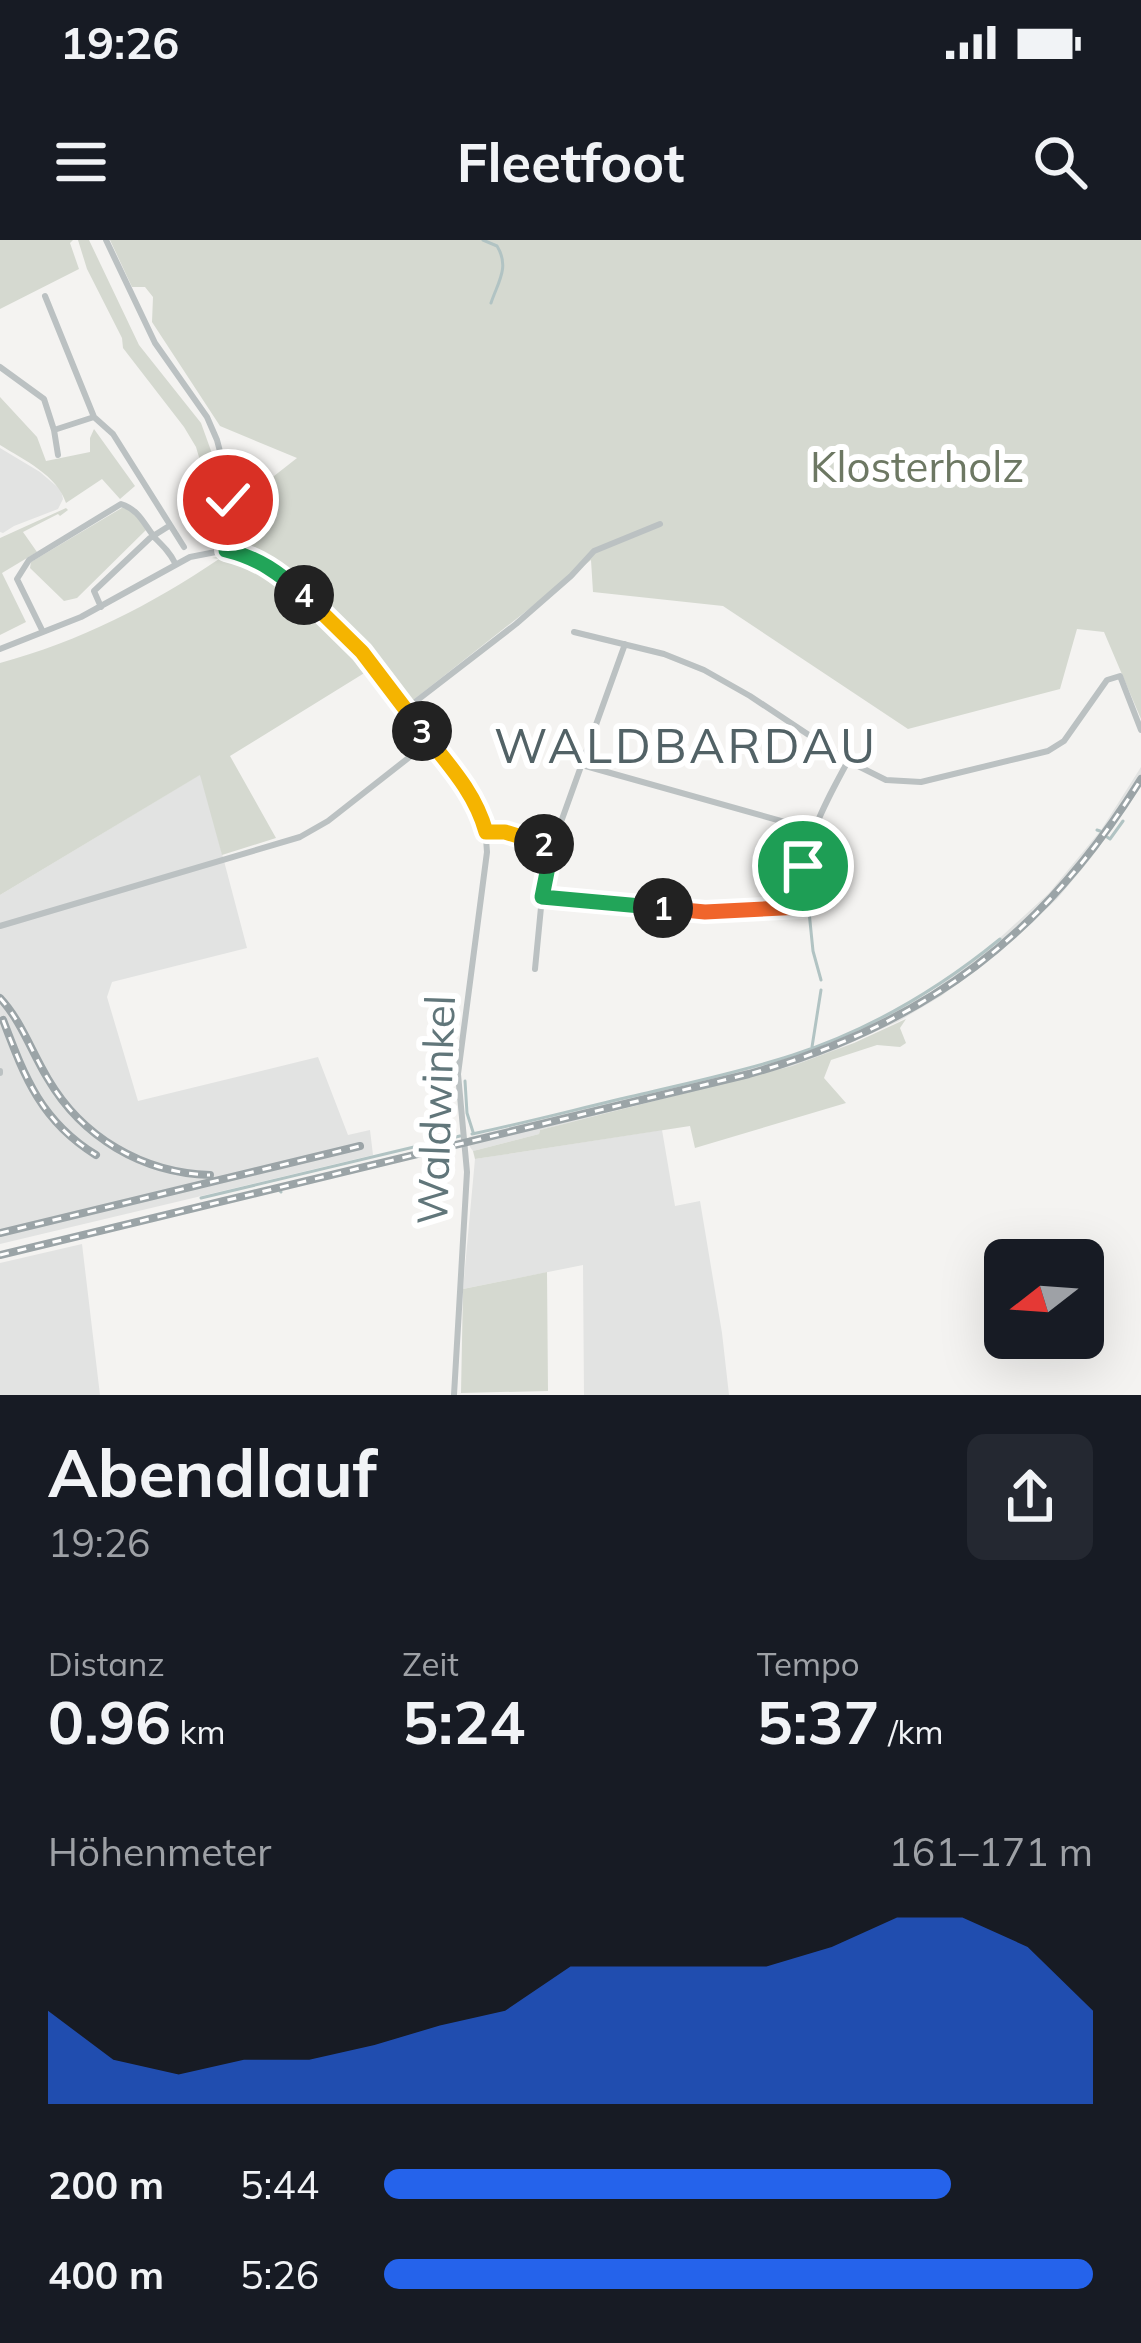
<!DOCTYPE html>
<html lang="de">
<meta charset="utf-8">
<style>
:root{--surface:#171b24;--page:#242831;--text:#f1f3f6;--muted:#9ea1a6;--accent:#2563eb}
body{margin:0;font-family:Mulish,sans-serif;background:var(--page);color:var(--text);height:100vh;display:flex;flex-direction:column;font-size:45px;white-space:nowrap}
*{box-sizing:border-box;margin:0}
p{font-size:39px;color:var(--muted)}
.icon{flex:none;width:66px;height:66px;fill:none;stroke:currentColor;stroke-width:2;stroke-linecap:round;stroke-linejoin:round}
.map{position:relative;height:1155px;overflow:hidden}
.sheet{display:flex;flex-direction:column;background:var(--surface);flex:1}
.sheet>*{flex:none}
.needle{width:78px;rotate:253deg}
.controls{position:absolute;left:984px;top:999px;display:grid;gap:24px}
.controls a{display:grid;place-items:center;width:120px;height:120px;border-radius:18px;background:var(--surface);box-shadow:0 12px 48px #0002;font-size:60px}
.pin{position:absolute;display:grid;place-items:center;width:102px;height:102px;color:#fff;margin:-51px;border:6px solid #fff;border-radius:50%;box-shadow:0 3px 12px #0007}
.km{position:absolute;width:60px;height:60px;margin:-30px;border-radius:50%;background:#222;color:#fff;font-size:33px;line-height:60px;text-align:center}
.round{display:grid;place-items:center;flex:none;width:126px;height:126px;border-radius:18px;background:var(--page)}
.overview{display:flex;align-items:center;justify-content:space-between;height:204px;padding:0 48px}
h1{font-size:66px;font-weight:700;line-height:90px}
.stats{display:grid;grid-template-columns:repeat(3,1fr);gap:18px;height:204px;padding:12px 48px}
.stats div{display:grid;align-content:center}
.stats b{font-size:60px;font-weight:700}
.stats small{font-size:33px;font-weight:400}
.stats p{font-size:33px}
.chart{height:336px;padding:24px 48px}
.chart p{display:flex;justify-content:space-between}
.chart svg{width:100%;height:216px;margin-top:12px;fill:var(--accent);opacity:.7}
ul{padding:0 48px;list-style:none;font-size:39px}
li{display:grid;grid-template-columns:192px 144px 1fr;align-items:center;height:90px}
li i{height:30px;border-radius:15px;background:var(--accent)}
.status{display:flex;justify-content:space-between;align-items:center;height:84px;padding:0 60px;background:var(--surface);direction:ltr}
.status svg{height:33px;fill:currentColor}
header{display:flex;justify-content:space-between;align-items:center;height:156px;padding:0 48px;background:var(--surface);font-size:54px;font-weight:700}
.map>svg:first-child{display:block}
.built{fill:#e2e3e2}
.green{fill:#d5d9d0}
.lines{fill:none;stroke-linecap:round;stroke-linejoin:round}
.stream{stroke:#b1c3c3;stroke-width:3}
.minor{stroke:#bbc1c2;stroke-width:6}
.rail-casing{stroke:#9ba4a7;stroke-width:8}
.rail{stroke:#fff;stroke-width:3;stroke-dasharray:9;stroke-linecap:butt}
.split-1-casing{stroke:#fff;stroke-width:24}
.split-2-casing{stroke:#fff;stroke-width:24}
.split-3-casing{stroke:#fff;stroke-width:24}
.split-4-casing{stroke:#fff;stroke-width:24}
.split-5-casing{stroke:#fff;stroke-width:24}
.split-1{stroke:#f0652b;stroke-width:15}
.split-2{stroke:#22a559;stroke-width:15}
.split-3{stroke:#f5b400;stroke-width:15}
.split-4{stroke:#f5b400;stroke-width:15}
.split-5{stroke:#22a559;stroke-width:15}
.labels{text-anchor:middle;stroke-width:12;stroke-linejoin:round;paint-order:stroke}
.park-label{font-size:42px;fill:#6d7863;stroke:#fff}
.street-label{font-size:42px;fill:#61767a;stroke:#fff}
.quarter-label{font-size:48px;letter-spacing:3px;fill:#526266;stroke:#fff}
</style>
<div class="status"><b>19:26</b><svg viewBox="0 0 49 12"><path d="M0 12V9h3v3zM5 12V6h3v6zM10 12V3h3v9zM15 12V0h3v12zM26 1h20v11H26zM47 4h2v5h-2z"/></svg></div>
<header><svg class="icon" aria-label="menu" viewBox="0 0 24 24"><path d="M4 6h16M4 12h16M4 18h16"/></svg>Fleetfoot<svg class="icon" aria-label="search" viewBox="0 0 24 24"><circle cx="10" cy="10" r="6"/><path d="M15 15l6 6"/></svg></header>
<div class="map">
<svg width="1141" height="1155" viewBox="0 0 1141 1155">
<rect width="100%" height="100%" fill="#f4f3f1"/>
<!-- built -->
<path class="built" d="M 0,208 L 40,232 L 61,250 L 63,259 L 58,269 L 14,286 L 3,293 L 0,292 Z
M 1141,527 L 1141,546 L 1129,564 L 1091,618 L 1057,659 L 985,724 L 941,756 L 899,781 L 833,811 L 792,826 L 540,890 L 539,894 L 473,911 L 470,907 L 469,897 L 710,839 L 802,813 L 836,800 L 931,752 L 980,716 L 1049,653 L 1101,590 Z
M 201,534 L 247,708 L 112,742 L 107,757 L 138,861 L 318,817 L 348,895 L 370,890 L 373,915 L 0,1004 L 0,655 Z
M 662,890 L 675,966 L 700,961 L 722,1093 L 729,1155 L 584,1155 L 583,1025 L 463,1049 L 475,919 Z
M 82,1004 L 100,1155 L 0,1155 L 0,1023 Z"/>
<!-- green -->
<path class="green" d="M 0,0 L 73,0 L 70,3 L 79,29 L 0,69 Z
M 78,0 L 89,0 L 139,105 L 201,183 L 214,219 L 216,233 L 221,248 L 222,262 L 217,298 L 205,304 L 201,301 C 208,285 205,272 211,258 L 196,207 L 184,187 L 123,108 L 122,98 L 87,29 Z
M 110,0 L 1141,0 L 1141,479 L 1104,392 L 1077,389 L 1060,449 L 908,489 L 723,366 L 593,352 L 591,320 L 407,465 C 369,415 328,360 275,324 C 262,315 246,309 232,303 L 232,269 L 297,218 L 220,186 L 152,82 L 153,57 L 145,47 L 132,47 Z
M 0,157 L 37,197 L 46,221 L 90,212 L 90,198 L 94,189 L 135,246 L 120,259 L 102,239 L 66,263 C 57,235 24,220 0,205 Z
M 125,266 L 148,288 L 77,358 L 64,361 L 30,328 L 31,322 Z
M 66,268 L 68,270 L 60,276 L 58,274 L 23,292 L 37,312 L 2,333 L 26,382 L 0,395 L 0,298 Z
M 221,316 L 244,319 L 270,332 L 348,401 L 359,414 L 366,432 L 230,516 L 276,598 L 222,615 L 200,535 L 0,655 L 0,423 C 78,402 153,364 219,319 L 212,318 Z
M 906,779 L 900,788 L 906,803 L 900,807 L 877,805 L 831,820 L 824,838 L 846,863 L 695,908 L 690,886 L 475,919 L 473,911 L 539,894 L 540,890 L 792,826 L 854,803 Z
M 547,1032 L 548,1151 L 461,1153 L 463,1049 Z"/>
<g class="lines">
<!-- stream -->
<path class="stream" d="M 483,0 L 497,6 C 510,27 498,42 491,63
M 1097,590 L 1100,591
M 1107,597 L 1110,599 L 1123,581
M 806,642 L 813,711 L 821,740
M 812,807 L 821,750
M 465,841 L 467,873 L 473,892
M 472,894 C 529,882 585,867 642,854 C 692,842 744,831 793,815 C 869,790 939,749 1000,699
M 280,951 L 281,952
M 201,958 L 460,896"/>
<!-- minor -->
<path class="minor" d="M 106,0 L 155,103 L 207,177 L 217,200 L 228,242 L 226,310
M 45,56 L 94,177 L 113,194 L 184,307
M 0,127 L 44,159 L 54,190 L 94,177
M 54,190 L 58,215
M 101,367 L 94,351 L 150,298 L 169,286
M 43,392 L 17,339 L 29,320 L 121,264 C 140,270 144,285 156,299 C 164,307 170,313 175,323
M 574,392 L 664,414 L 704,430 L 750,456 L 848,521 L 886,540 L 921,542 L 1048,511 L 1064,501 L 1107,440 L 1120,436 L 1141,490
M 0,409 L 81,377 L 190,317 L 226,310 L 244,314 L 273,328 L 351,398 L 469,551 C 481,571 486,589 487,612 L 458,834 L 467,932 L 454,1155
M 406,469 L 516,384 L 571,336 L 594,311 L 660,284
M 582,525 L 813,590
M 486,592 L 505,592 L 552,607
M 542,657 L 705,672 L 803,667 C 799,609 821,571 848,521
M 0,686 L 300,597 L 328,581 L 430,501
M 535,729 L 542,657 L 552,607 L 625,404
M 0,831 L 0,833"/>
<!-- rail casing -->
<g class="rail-casing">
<path id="rail" d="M 0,758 C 22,782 31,811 48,839 C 82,897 142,933 210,935
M 3,780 C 25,838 41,881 96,915
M 0,993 L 360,906
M 0,1015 L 749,834 C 926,785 1045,694 1141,539"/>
</g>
<!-- rail -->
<use href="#rail" class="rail"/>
</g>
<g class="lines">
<!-- split-1 casing -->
<g class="split-1-casing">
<path id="split-1" d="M 663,668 L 705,672 L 802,667 L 803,626"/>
</g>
<!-- split-2 casing -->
<g class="split-2-casing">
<path id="split-2" d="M 544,604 L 552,607 L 542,657 L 663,668"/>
</g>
<!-- split-3 casing -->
<g class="split-3-casing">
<path id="split-3" d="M 422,491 C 448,524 475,552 486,592 L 505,592 L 544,604"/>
</g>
<!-- split-4 casing -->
<g class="split-4-casing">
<path id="split-4" d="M 304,355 L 362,412 L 422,491"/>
</g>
<!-- split-5 casing -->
<g class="split-5-casing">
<path id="split-5" d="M 228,260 L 226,310 C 259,318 279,333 304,355"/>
</g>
<!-- split-1 -->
<use href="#split-1" class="split-1"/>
<!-- split-2 -->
<use href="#split-2" class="split-2"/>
<!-- split-3 -->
<use href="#split-3" class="split-3"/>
<!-- split-4 -->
<use href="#split-4" class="split-4"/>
<!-- split-5 -->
<use href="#split-5" class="split-5"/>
</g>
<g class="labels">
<!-- park labels -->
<g class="park-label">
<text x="917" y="242">Klosterholz</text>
</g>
<!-- street labels -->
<g class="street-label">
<text transform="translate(436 870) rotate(-88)" y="15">Waldwinkel</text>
</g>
<!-- quarter labels -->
<g class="quarter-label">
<text x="686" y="523">WALDBARDAU</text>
</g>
</g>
</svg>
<div class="controls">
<a><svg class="needle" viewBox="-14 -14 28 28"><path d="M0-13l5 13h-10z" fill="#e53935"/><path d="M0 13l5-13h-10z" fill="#9ea1a6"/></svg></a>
</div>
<div class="pin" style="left:803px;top:626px;background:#1e9e55"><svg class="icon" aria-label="arrive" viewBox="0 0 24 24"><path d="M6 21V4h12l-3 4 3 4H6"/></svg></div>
<div class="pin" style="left:228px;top:260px;background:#d93025"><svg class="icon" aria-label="check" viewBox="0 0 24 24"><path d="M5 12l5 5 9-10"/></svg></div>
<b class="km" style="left:663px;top:668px">1</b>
<b class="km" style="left:544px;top:604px">2</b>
<b class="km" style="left:422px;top:491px">3</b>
<b class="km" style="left:304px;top:355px">4</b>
</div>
<section class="sheet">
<div class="overview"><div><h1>Abendlauf</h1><p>19:26</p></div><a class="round"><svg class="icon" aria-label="share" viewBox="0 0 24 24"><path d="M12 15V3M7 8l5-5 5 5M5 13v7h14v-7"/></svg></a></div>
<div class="stats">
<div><p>Distanz</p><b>0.96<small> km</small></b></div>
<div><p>Zeit</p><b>5:24</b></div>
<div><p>Tempo</p><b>5:37<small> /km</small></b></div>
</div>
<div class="chart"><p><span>Höhenmeter</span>161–171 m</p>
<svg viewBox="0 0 160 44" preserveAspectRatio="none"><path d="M0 44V25L10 35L20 38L30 35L40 35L50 32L60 28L70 25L80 16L90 16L100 16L110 16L120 12L130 6L140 6L150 12L160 25V44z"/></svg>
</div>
<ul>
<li><b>200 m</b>5:44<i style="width:80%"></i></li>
<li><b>400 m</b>5:26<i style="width:100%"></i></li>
</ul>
</section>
